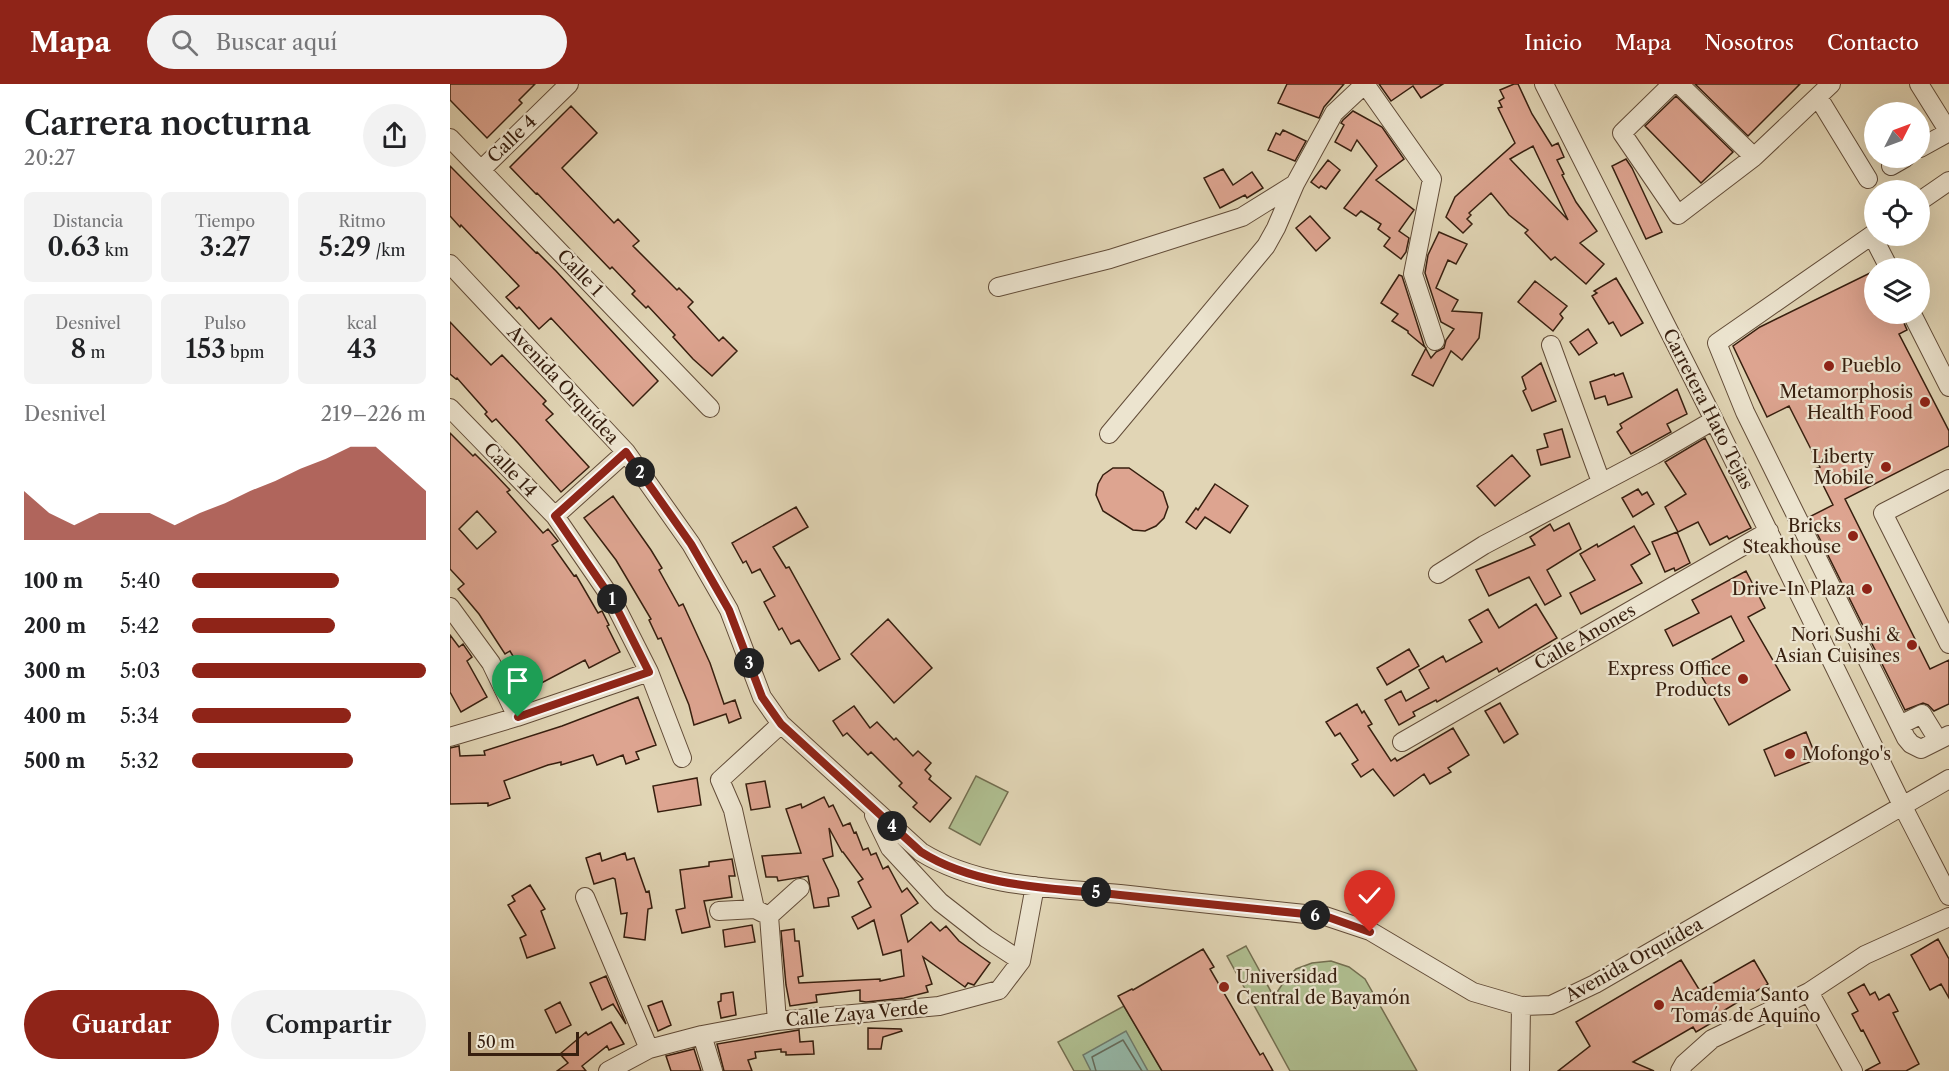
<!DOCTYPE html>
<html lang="es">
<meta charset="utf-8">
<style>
:root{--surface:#fff;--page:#f2f2f2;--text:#202124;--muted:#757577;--accent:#8f2418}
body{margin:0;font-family:"Libre Caslon Text",serif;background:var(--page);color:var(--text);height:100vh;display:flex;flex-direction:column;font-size:22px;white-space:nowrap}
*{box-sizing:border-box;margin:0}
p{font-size:20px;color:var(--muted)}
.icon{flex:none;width:33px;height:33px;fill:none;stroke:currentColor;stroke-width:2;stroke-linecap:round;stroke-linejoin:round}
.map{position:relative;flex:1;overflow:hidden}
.side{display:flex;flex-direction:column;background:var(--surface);width:450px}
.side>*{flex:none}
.needle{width:39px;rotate:48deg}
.tools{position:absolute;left:1414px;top:18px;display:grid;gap:12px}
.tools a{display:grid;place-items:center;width:66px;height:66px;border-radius:50%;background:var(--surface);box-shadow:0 6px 24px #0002;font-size:30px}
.scale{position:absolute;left:18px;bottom:15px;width:111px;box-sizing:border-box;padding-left:6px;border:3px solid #371f0f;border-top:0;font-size:16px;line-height:21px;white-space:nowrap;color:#371f0f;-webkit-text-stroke:4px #ece4cf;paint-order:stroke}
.pin{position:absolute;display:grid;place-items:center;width:51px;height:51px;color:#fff;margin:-62px -26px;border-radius:50% 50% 50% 0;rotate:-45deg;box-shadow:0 0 6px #0007}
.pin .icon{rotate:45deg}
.km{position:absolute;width:30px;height:30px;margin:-15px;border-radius:50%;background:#222;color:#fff;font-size:16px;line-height:30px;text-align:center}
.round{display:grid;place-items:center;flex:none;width:63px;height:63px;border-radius:32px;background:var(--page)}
.overview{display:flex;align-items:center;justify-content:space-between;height:102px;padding:0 24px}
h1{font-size:33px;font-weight:600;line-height:45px}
.figures{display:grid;grid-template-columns:repeat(3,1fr);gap:9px;height:102px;padding:6px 24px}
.figures div{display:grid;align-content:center;border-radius:9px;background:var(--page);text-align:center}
.figures b{font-size:26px;font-weight:600}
.figures small{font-size:16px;font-weight:400}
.figures p{font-size:16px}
.chart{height:168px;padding:12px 24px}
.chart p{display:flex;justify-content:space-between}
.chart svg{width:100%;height:108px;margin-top:6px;fill:var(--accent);opacity:.7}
.button{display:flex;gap:12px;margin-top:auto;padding:12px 24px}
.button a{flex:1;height:69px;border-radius:36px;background:var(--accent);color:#fff;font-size:24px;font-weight:600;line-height:69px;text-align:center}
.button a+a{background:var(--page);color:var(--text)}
ul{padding:0 24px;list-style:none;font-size:20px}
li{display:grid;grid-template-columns:96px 72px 1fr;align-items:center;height:45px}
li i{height:15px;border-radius:8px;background:var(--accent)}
header{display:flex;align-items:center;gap:36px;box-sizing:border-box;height:84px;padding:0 30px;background:var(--accent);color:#fff}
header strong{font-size:28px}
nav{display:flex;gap:33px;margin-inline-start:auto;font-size:21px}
.search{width:420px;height:54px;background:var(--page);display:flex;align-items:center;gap:15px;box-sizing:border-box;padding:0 21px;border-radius:33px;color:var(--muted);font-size:22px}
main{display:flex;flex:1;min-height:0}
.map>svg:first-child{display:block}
.green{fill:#afbe90;stroke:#736e50;stroke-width:1.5}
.water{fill:#95b9aa;stroke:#6f7b6c;stroke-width:1.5}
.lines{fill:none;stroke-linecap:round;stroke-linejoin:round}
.shore{stroke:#666c5c;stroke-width:1.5}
.building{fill:#dda490;stroke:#371f0f;stroke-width:1.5;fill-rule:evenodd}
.minor-casing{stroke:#624c38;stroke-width:20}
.minor{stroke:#ece4cf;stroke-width:18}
.route-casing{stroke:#fff;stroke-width:12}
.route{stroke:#8f2418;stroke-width:8}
.poi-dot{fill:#8f2418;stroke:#ece4cf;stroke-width:2}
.labels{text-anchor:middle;stroke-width:4.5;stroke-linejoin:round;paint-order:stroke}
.street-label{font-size:18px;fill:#371f0f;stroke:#ece4cf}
.poi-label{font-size:18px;fill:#371f0f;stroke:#ece4cf;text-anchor:end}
</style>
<header>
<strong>Mapa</strong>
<div class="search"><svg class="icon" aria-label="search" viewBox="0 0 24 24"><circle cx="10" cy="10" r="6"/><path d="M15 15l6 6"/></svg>Buscar aquí</div>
<nav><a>Inicio</a><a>Mapa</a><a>Nosotros</a><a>Contacto</a></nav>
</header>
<main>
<section class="side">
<div class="overview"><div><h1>Carrera nocturna</h1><p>20:27</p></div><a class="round"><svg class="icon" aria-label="share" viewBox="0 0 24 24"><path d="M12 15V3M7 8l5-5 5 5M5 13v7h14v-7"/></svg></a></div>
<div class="figures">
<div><p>Distancia</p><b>0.63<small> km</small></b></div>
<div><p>Tiempo</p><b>3:27</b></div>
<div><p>Ritmo</p><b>5:29<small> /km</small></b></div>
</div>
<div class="figures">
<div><p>Desnivel</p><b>8<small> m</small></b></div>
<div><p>Pulso</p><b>153<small> bpm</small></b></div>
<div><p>kcal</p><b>43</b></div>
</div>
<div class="chart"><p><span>Desnivel</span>219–226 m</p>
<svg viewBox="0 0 160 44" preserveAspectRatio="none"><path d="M0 44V24L10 33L20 38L30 33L40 33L50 33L60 38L70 33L80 29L90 24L100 20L110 15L120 11L130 6L140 6L150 15L160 24V44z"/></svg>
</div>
<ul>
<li><b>100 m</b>5:40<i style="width:63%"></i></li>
<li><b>200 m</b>5:42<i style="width:61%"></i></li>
<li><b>300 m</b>5:03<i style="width:100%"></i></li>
<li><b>400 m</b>5:34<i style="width:68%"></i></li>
<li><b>500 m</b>5:32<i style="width:69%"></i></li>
</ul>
<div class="button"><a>Guardar</a><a>Compartir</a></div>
</section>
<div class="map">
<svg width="1499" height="987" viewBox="0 0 1499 987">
<rect width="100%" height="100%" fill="#e1d5b5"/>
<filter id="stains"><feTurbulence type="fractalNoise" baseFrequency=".00333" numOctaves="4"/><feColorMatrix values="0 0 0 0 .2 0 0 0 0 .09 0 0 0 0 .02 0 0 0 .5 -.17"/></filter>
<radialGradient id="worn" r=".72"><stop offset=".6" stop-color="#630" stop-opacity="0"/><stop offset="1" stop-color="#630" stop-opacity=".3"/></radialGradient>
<!-- green -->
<path class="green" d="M 526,692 L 558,708 L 530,761 L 499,744 Z
M 796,862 L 824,913 L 835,896 L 846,885 L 862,879 L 881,877 L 899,883 L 915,895 L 967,987 L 840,987 L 777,872 Z
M 674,922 L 712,987 L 624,987 L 608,958 Z"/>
<!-- water -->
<path class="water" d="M 676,947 L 698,987 L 641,987 L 633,971 Z"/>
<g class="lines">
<!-- shore -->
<path class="shore" d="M 646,987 L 642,973 L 673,956 L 692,987"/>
</g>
<!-- building -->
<path class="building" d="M 0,0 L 85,0 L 69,16 L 72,19 L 37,54 L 0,16 Z
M 837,0 L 894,0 L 874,23 L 869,34 L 828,19 Z
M 929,0 L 993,0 L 971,14 L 963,2 L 941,17 Z
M 1064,0 L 1068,0 L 1082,30 L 1102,62 L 1108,59 L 1114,73 L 1107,76 L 1114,90 L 1112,91 L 1126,118 L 1147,147 L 1130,159 L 1154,180 L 1136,200 L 1105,173 L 1101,176 L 1075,149 L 1078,146 L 1059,131 L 1041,109 L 1019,129 L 1021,131 L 1017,135 L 1022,140 L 1013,149 L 996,133 L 1005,113 L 1065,59 L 1048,24 L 1052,23 L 1049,17 L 1054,14 L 1050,6 ZM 1083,62 L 1118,136 L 1060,75 Z
M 1245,0 L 1350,0 L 1298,52 Z
M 1226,12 L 1283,68 L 1251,99 L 1195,42 Z
M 121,22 L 147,49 L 112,84 L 164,139 L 168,135 L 189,157 L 183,162 L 227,206 L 229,204 L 243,218 L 238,223 L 269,257 L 273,253 L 287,267 L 262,292 L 243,275 L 223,253 L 225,251 L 198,222 L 196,224 L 182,210 L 185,207 L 162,183 L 160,185 L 87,109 L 86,110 L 60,83 Z
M 903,27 L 932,43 L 954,75 L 926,96 L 964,126 L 949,147 L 959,154 L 956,168 L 951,175 L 934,162 L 940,154 L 928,145 L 931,140 L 911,127 L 906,132 L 894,124 L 927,82 L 907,56 L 901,67 L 885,58 L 894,41 L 891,39 L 893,36 Z
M 833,46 L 856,57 L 845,77 L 818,66 L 826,49 L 830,51 Z
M 1176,75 L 1182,84 L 1212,148 L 1196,155 L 1162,82 Z
M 878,76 L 890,86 L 876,105 L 871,102 L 869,104 L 861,98 Z
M 0,82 L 86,169 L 87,168 L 106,187 L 208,297 L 183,322 L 101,234 L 89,245 L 69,223 L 67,225 L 56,213 L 69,202 L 11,141 L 10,143 L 0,132 Z
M 773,85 L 783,101 L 802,88 L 813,104 L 797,114 L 795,111 L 770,124 L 754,94 Z
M 860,132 L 880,154 L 866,167 L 846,144 Z
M 989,148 L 1017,160 L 1006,180 L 998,176 L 986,204 L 1008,216 L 1002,227 L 1032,229 L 1029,254 L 1012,276 L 1001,267 L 983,302 L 962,291 L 976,264 L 958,249 L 958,247 L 942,237 L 948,230 L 931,219 L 949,191 L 952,192 L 974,261 L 981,274 L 986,268 L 994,264 L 996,256 L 1004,245 L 991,238 L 975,189 L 978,171 Z
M 1420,189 L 1425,198 L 1425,230 L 1450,230 L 1457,246 L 1449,250 L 1499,347 L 1499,362 L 1395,415 L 1480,585 L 1499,576 L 1499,620 L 1484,627 L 1478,621 L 1473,619 L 1455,626 L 1359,433 L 1383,421 L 1365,385 L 1370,383 L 1339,322 L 1317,333 L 1283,262 L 1310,243 Z
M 1166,194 L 1193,239 L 1171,252 L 1163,238 L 1159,240 L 1142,212 L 1147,209 L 1144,207 Z
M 1085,197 L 1117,222 L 1110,230 L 1113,234 L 1103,247 L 1068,218 Z
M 0,238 L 41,281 L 52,271 L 96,317 L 93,320 L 103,330 L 96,336 L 139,383 L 111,408 L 68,359 L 46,335 L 42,338 L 35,330 L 37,328 L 30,320 L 7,294 L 6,295 L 0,290 Z
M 1138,245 L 1147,259 L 1129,271 L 1120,258 Z
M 1091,279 L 1106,317 L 1082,327 L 1073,307 L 1076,305 L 1072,293 Z
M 1173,289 L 1182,313 L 1158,321 L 1155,312 L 1145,315 L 1140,298 L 1164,290 L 1165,292 Z
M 1227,305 L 1237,330 L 1217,340 L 1221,348 L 1181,370 L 1167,348 L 1172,344 L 1170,340 Z
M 1112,345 L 1120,373 L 1091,381 L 1087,366 L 1098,363 L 1094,350 Z
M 0,349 L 23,372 L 25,370 L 41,386 L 60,406 L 57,408 L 93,449 L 98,445 L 108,457 L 102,461 L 124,492 L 126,491 L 148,529 L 152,527 L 159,541 L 157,542 L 170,568 L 139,584 L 135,576 L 82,604 L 60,567 L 55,570 L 29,530 L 8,505 L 14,500 L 0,485 ZM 27,427 L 46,448 L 27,465 L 9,445 Z
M 1255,354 L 1301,444 L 1279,455 L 1277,452 L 1260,461 L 1248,438 L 1228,448 L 1215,423 L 1236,410 L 1215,378 Z
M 1062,371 L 1080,392 L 1045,422 L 1027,402 Z
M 663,384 L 679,384 L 713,408 L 718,423 L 714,434 L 706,442 L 695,447 L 683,446 L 653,427 L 646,411 L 648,400 L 653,391 Z
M 765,400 L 798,422 L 780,449 L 755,433 L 746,445 L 736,438 L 746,424 L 748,426 Z
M 1188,405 L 1192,411 L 1197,408 L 1204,420 L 1183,433 L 1172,414 Z
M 163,412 L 201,466 L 212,484 L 209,486 L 229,522 L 233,520 L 260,579 L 274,620 L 285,616 L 291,634 L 279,639 L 276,630 L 244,641 L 239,621 L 223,582 L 211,554 L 208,555 L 199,536 L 201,535 L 166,476 L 134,434 Z
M 346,423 L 358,443 L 323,463 L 336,484 L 339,483 L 390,575 L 369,587 L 349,556 L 341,560 L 332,544 L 329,546 L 314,518 L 325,512 L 310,485 L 302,489 L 296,477 L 293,479 L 282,459 Z
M 1119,439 L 1131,465 L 1097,486 L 1111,512 L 1095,521 L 1079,493 L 1039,512 L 1026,486 L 1085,461 L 1080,453 L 1100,440 L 1104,447 Z
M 1184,442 L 1200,470 L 1181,481 L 1192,499 L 1131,530 L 1120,509 L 1145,496 L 1130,470 L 1147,460 L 1148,463 Z
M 1227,448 L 1240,479 L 1225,487 L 1224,484 L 1215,488 L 1202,458 Z
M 1296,487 L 1315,524 L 1298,533 L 1340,606 L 1279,641 L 1247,584 L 1294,557 L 1281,532 L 1223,562 L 1215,546 L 1249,529 L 1242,516 Z
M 1086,520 L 1107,554 L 1049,588 L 1047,584 L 987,618 L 986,616 L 963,628 L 965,632 L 949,641 L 935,616 L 951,607 L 956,617 L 979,604 L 969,586 L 993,572 L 996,578 L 1032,558 L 1019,536 L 1038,525 L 1049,544 Z
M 438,535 L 482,584 L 444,619 L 401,570 Z
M 0,551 L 9,563 L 13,560 L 22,573 L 17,577 L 37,613 L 11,628 L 0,608 Z
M 959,565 L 969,582 L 937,601 L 927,584 Z
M 188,613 L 206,661 L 186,668 L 189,675 L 176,680 L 173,671 L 147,681 L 143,671 L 111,681 L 111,678 L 98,681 L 54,697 L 60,714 L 38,722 L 38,719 L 0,720 L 0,664 L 9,662 L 10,672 L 35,671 L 34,667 L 112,642 Z
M 1050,619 L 1068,650 L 1054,659 L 1035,627 Z
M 907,620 L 912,629 L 914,627 L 922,640 L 918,642 L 941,677 L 945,674 L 947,677 L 1003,644 L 1019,671 L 998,684 L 1001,688 L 980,700 L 974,690 L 944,712 L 923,685 L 911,693 L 902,680 L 908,676 L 890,649 L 885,652 L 876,638 Z
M 404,622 L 420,644 L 427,638 L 444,656 L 446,654 L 463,672 L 468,667 L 481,679 L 475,686 L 481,692 L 479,695 L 501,714 L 480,738 L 463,723 L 467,719 L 449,702 L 452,699 L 421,668 L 418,671 L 397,649 L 393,652 L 383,637 Z
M 1356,648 L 1367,675 L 1325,692 L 1314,666 Z
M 247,694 L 251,721 L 208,728 L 203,702 Z
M 315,697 L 320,723 L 301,726 L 296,700 Z
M 374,713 L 379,723 L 383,721 L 393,742 L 400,739 L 404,749 L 406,748 L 413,766 L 418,764 L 421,771 L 426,769 L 433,785 L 438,782 L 452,808 L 457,804 L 468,819 L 451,831 L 458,858 L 481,838 L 490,847 L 496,842 L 509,857 L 540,879 L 524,901 L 518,899 L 515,903 L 473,873 L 482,900 L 476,902 L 478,908 L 454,914 L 416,918 L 410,917 L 410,906 L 366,911 L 367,918 L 340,922 L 336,901 L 331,847 L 344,845 L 345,857 L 349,857 L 353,892 L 348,893 L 349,899 L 430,895 L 430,897 L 454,892 L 451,866 L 433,871 L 424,836 L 408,845 L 402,833 L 421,823 L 408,798 L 413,795 L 393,768 L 392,768 L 379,744 L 383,772 L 373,775 L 388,806 L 389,812 L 378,814 L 379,822 L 364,824 L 358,792 L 328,797 L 327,793 L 316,793 L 312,772 L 351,769 L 336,725 L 351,720 L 352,724 Z
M 150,769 L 152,777 L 175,769 L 177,776 L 184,774 L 196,808 L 199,807 L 202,824 L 198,825 L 195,856 L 174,853 L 177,829 L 171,830 L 165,795 L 163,794 L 144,800 L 136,774 Z
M 282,775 L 285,792 L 279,792 L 282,813 L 254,817 L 260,843 L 232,849 L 226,826 L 235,824 L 230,786 L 259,782 L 259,778 Z
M 80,801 L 95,825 L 91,827 L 105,864 L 77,874 L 70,854 L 76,851 L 58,821 L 65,817 L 62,812 Z
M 302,841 L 305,858 L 275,863 L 273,846 Z
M 1488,855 L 1499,875 L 1499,914 L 1491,900 L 1480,906 L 1461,871 Z
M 753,865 L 764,883 L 760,885 L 810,971 L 813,969 L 823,987 L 712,987 L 668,912 L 682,905 L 683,906 Z
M 1231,876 L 1250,907 L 1304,876 L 1318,900 L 1268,930 L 1270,934 L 1246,948 L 1243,943 L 1183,978 L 1204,987 L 1108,987 L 1140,962 L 1126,938 Z
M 156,892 L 176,940 L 163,920 L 152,926 L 140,899 Z
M 1414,900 L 1420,911 L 1425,908 L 1429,916 L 1439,910 L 1448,927 L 1443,929 L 1469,980 L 1456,987 L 1415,987 L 1430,979 L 1413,946 L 1411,947 L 1402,930 L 1408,927 L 1398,909 Z
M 283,908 L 286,931 L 271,934 L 268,918 L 271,917 L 271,910 Z
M 212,917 L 221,941 L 208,947 L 198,922 Z
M 110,918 L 121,941 L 106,949 L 95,926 Z
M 161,938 L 174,960 L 159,966 L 157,962 L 132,982 L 136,987 L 107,987 L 118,979 L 110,970 L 136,948 L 138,951 Z
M 418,944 L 451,945 L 452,947 L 433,953 L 431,965 L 418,965 Z
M 349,946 L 350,958 L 363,957 L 364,970 L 336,971 L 336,968 L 331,968 L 331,965 L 305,968 L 306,974 L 298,976 L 302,987 L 274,987 L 267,960 Z
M 244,965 L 251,987 L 221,987 L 216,972 Z"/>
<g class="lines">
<!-- minor casing -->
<g class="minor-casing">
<path id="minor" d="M 915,0 L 982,95 L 963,190 L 985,257
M 1094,0 L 1264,336 L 1452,721 L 1499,812
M 1222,0 L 1172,49 L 1228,131 L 1304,73 L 1381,0
M 1229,0 L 1304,73
M 1469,0 L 1499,48 L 1470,64
M 1368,13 L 1418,95
M 0,54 L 260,324
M 1441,82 L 1455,74
M 31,86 L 119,0
M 1470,117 L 1499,97
M 1425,149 L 1267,259 L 1295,328 L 1456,654 L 1461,660 L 1471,665 L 1499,651
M 1422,151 L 1439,184
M 0,180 L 176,368 L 241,460 L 279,526 L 312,613 L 331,640 L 471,768 C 529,804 604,804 670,810 C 738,818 807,825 875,832 L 920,847 L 1023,908 L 1071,922 L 1101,921 L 1145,900 L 1499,695
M 548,203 L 660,175 L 792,133 L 845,100
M 1462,230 L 1499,303
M 1101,261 L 1151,398
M 0,324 L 105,432 L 162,515 L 199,588 L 232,674
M 659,350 L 816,162 L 826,144 L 845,100 L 884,29 L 915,0
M 1499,395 L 1433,429 L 1499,560
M 105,432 L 176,368
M 988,490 L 1034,461 L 1204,371 L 1264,336
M 0,523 L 41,579 L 67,633
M 1450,641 L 1472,630 L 1488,656
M 0,653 L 67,633 L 199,588
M 952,658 L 1319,447
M 424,731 L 440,764 L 490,818 L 536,854 L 571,877
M 135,813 L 199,965
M 269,827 L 305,825
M 319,832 L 305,825 L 283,726 L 270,696 L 331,640
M 1359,908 L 1403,987
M 327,937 L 319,832 L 350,804
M 252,951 L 263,987
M 158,987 L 199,965 L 252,951 L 327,937 L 489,922 L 549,906 L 571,877 L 585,802
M 1070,987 L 1071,922
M 1230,987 L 1234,980 L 1262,955 L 1359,908 L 1415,871 L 1499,833"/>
</g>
<!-- minor -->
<use href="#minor" class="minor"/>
</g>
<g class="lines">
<!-- route casing -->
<g class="route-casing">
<path id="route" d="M 68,633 L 199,588 L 162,515 L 105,432 L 176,368 L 241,460 L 279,526 L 312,613 L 331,640 L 471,768 C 528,804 604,804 670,811 C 738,818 807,825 875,832 L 920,848"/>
</g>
<!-- route -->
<use href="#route" class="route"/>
</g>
<!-- markers -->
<g class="poi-dot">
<circle cx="1379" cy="282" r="6"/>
<circle cx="1475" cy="318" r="6"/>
<circle cx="1436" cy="383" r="6"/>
<circle cx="1403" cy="452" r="6"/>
<circle cx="1417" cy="505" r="6"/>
<circle cx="1462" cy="561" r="6"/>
<circle cx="1293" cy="595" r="6"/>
<circle cx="1340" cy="670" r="6"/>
<circle cx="774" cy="903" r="6"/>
<circle cx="1209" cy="921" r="6"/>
</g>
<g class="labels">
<!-- street labels -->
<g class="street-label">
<text transform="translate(62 55) rotate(-44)" y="6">Calle 4</text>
<text transform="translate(130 189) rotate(46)" y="6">Calle 1</text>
<text transform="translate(113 301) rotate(47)" y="6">Avenida Orquídea</text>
<text transform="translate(1258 325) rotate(63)" y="6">Carretera Hato Tejas</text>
<text transform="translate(60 386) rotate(46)" y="6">Calle 14</text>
<text transform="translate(1135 553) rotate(-30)" y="6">Calle Anones</text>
<text transform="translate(1184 876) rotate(-29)" y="6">Avenida Orquídea</text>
<text transform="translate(407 930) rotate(-5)" y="6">Calle Zaya Verde</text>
</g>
<!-- poi labels -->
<g class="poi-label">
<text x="1391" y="288" text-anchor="start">Pueblo</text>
<text x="1463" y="314">Metamorphosis<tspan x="1463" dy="21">Health Food</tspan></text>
<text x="1424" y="379">Liberty<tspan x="1424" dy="21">Mobile</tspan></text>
<text x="1391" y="448">Bricks<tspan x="1391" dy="21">Steakhouse</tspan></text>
<text x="1405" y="511">Drive-In Plaza</text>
<text x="1450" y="557">Nori Sushi &amp;<tspan x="1450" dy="21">Asian Cuisines</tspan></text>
<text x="1281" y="591">Express Office<tspan x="1281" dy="21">Products</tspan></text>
<text x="1352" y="676" text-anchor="start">Mofongo's</text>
<text x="786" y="899" text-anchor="start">Universidad<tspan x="786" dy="21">Central de Bayamón</tspan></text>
<text x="1221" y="917" text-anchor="start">Academia Santo<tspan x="1221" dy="21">Tomás de Aquino</tspan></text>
</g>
</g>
<rect width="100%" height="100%" filter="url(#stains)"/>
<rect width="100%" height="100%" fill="url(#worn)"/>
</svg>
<div class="tools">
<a><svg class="needle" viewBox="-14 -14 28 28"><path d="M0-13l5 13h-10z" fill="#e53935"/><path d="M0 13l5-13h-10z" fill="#757577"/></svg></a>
<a><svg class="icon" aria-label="locate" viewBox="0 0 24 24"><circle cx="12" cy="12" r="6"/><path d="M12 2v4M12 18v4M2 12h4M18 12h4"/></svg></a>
<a><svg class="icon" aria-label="layers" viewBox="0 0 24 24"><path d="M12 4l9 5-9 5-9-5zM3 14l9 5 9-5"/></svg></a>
</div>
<div class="scale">50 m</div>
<div class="pin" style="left:68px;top:633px;background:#1e9e55"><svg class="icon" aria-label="arrive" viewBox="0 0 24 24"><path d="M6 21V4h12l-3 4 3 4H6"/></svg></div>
<div class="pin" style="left:920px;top:848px;background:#d93025"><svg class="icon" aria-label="check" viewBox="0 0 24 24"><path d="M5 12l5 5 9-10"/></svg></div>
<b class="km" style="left:162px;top:515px">1</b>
<b class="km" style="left:190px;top:388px">2</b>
<b class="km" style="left:299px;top:579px">3</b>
<b class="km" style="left:442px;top:742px">4</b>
<b class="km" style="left:646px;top:808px">5</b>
<b class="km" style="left:865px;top:831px">6</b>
</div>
</main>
